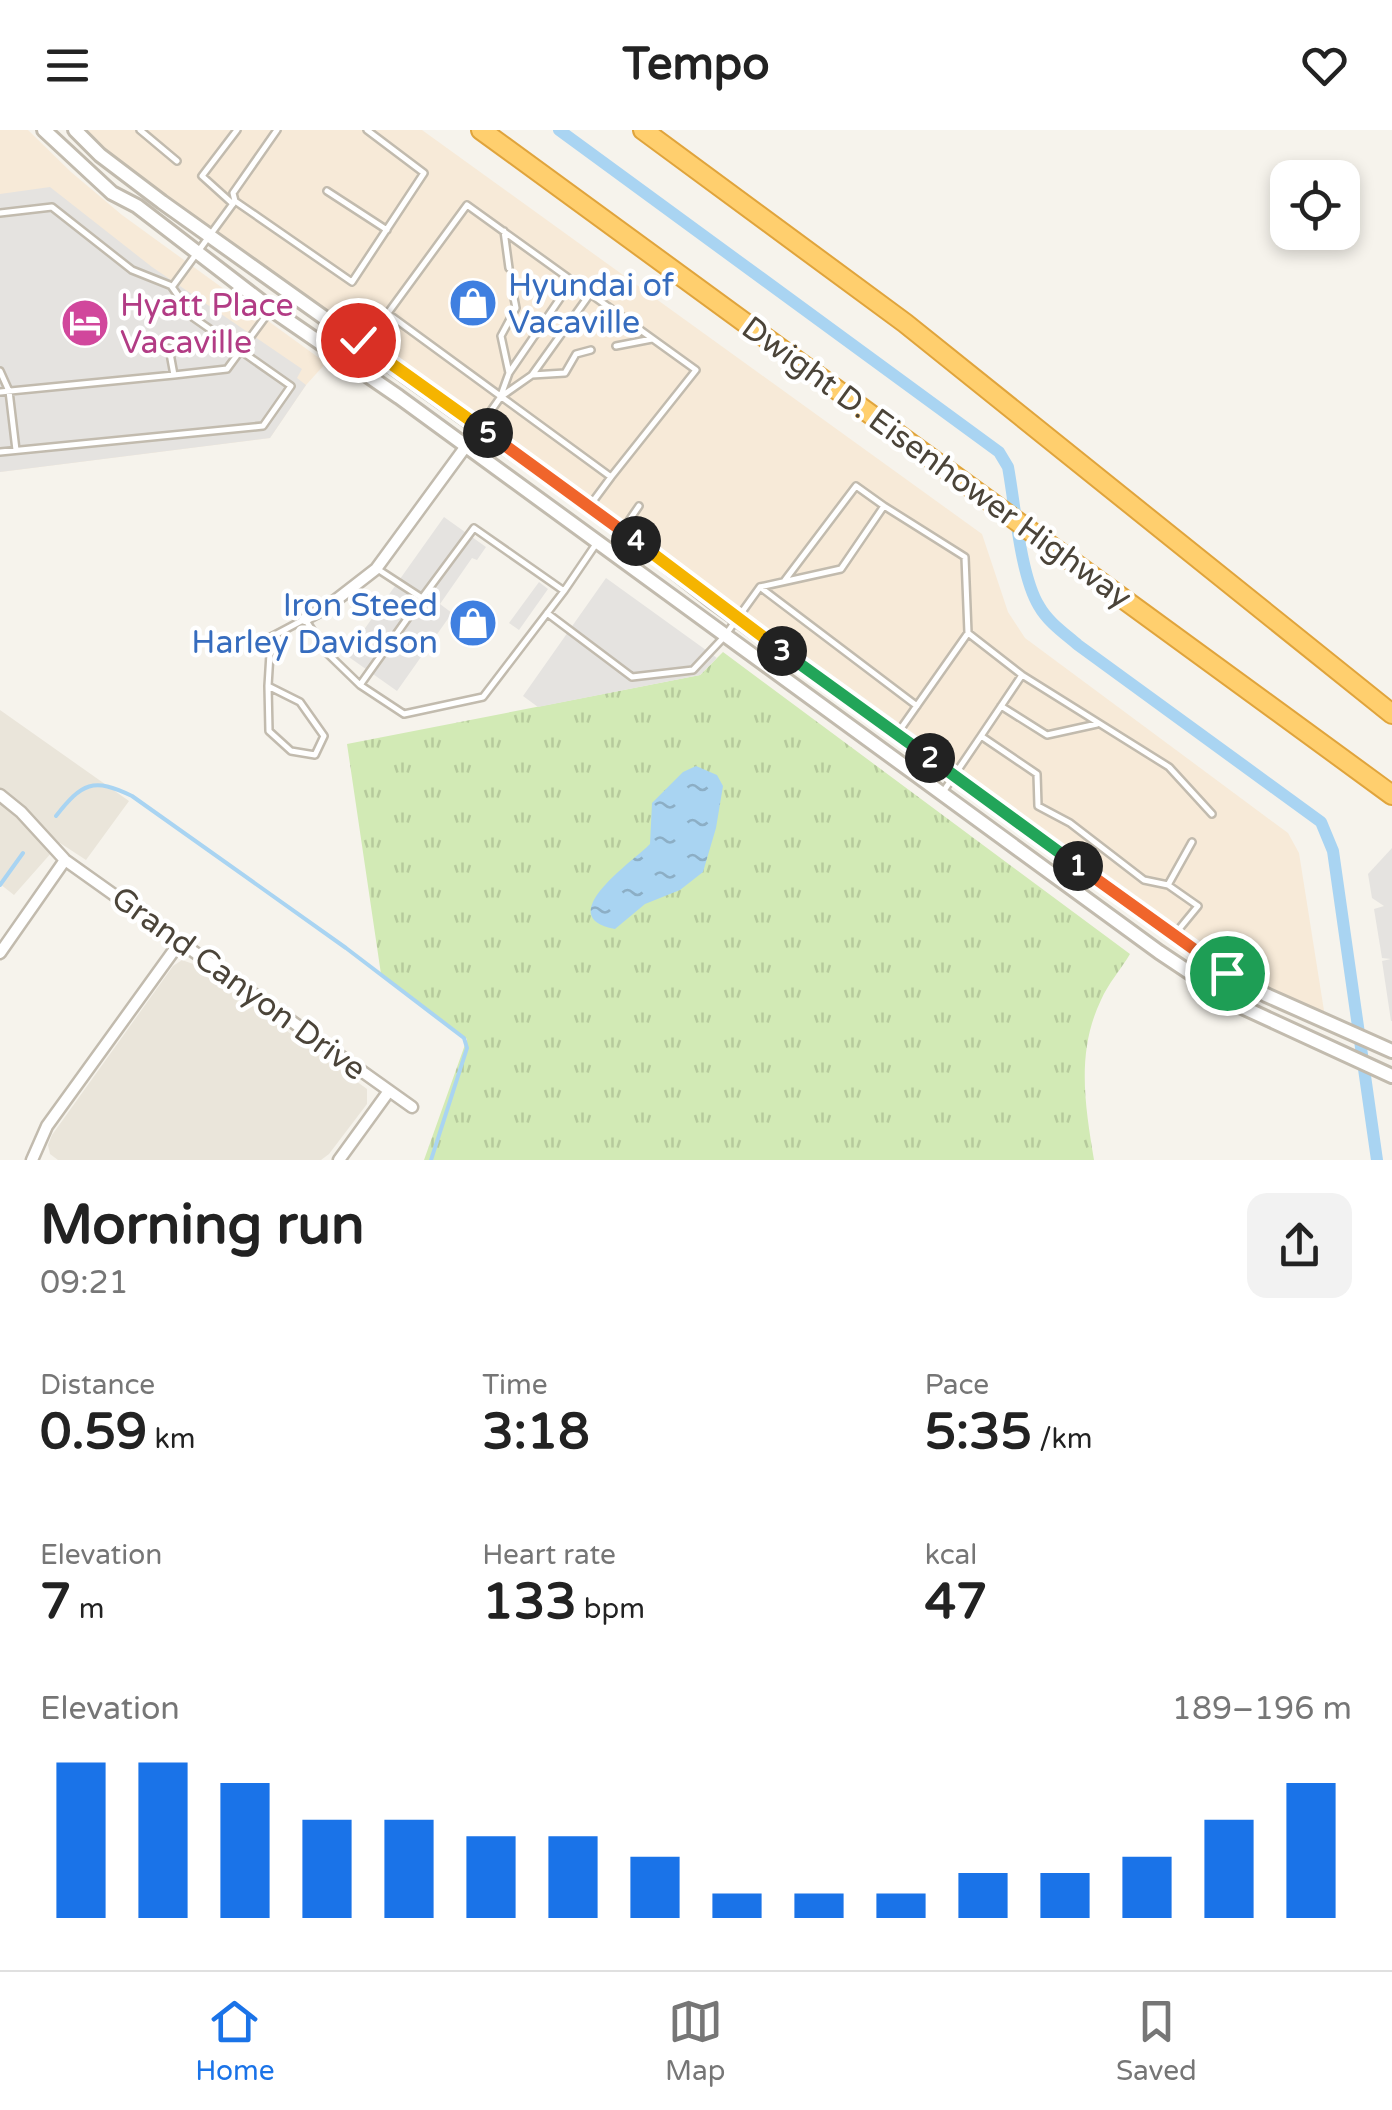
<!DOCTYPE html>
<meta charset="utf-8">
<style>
:root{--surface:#fff;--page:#f2f2f2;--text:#222;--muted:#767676;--line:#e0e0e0;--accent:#1a73e8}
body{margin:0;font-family:"Varela Round",sans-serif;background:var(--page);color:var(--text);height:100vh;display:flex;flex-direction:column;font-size:38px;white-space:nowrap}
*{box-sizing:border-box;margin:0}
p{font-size:32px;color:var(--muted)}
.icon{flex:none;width:55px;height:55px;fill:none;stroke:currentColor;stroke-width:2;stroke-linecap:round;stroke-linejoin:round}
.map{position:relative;height:1030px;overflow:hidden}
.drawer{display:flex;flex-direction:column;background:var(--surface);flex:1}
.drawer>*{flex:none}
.controls{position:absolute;left:1270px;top:30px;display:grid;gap:20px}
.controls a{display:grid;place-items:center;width:90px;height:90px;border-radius:20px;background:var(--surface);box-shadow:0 5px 15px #0003;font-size:50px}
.pin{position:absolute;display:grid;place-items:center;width:85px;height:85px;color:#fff;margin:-42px;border:5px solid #fff;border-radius:50%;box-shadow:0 2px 10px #0007}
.km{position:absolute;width:50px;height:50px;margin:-25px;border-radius:50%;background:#222;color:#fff;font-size:28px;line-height:50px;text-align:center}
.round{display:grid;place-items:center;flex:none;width:105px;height:105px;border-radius:20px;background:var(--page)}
.head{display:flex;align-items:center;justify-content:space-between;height:170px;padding:0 40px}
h1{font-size:55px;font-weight:800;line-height:75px}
.stats{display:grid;grid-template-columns:repeat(3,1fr);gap:15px;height:170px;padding:10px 40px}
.stats div{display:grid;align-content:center}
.stats b{font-size:50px;font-weight:800}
.stats small{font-size:28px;font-weight:400}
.stats p{font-size:28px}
.chart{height:280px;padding:20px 40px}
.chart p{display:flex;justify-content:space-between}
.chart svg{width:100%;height:180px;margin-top:10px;stroke:var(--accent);stroke-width:6}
header{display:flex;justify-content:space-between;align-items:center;height:130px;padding:0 40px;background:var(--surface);font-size:45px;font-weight:800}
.tabs{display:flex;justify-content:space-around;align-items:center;height:140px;border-top:2px solid var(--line);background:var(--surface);font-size:28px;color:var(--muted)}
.tabs a{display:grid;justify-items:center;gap:5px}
.tabs .active{color:var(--accent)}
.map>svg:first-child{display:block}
.residential{fill:#eae5da}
.commercial{fill:#f7ead8}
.grass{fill:url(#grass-tufts)}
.parking{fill:#e5e3e0}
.water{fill:url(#water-ripples)}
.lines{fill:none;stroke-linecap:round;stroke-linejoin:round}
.stream{stroke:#a9d4f2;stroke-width:4}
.canal{stroke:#a9d4f2;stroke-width:12}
.service-casing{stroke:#c2bbae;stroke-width:10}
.minor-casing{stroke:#c2bbae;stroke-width:15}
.tertiary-casing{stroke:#c2bbae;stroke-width:18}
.motorway-casing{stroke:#e0a43c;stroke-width:22}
.service{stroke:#fff;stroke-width:5}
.minor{stroke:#fff;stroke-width:10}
.tertiary{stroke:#fff;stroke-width:12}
.motorway{stroke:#ffcf6e;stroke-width:18}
.split-1-casing{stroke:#fff;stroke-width:20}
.split-2-casing{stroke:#fff;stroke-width:20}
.split-3-casing{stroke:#fff;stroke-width:20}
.split-4-casing{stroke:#fff;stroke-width:20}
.split-5-casing{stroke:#fff;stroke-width:20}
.split-6-casing{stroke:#fff;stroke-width:20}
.split-1{stroke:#f0652b;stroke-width:12}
.split-2{stroke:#22a559;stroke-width:12}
.split-3{stroke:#22a559;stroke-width:12}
.split-4{stroke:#f5b400;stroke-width:12}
.split-5{stroke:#f0652b;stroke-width:12}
.split-6{stroke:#f5b400;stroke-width:12}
.labels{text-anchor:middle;stroke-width:9;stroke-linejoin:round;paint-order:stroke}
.shop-label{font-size:32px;fill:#366cbe;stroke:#fff;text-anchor:start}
.hotel-label{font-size:32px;fill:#b23c85;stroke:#fff;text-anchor:start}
.street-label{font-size:32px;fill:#4b4439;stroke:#fff}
</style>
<header><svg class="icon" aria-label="menu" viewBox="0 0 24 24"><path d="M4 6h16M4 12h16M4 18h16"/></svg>Tempo<svg class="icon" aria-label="heart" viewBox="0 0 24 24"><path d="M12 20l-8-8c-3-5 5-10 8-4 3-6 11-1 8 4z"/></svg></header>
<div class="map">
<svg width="1392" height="1030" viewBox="0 0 1392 1030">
<defs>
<pattern id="grass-tufts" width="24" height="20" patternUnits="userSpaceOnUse" patternTransform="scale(2.5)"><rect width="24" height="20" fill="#d2eab5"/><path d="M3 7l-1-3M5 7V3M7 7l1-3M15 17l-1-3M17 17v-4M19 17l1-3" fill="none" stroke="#b6ca9c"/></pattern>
<pattern id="water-ripples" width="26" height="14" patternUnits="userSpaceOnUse" patternTransform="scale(2.5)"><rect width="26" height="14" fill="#a9d4f2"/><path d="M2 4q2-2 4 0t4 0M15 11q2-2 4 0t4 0" fill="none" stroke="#8caec5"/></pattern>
</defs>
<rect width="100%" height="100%" fill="#f6f3ec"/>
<!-- residential -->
<path class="residential" d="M 0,580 L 129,671 L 86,730 L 60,713 L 14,765 L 0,754 Z
M 182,830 L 196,835 L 367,959 L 367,974 L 329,1024 L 321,1030 L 58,1030 L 50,1024 L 48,1015 L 52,1005 L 173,836 Z"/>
<!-- commercial -->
<path class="commercial" d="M 0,0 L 28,0 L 71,42 L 122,85 L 326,233 L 306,255 L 270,308 L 0,342 Z
M 84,0 L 422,0 L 982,404 L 1008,482 L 1025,508 L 1288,703 L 1299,723 L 1325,887 L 1276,869 L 1181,803 L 920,608 L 140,48 Z"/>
<!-- grass -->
<path class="grass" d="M 723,522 L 1130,824 C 1121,839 1108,854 1101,870 C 1076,922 1085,975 1094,1030 L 424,1030 L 467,909 L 381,844 L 347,614 L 700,545 Z"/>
<!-- parking -->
<path class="parking" d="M 50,57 L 152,137 L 302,239 L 297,248 L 306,255 L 270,308 L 0,342 L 0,64 Z
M 444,387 L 486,417 L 477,430 L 472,428 L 440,474 L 452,483 L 397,561 L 346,525 Z
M 606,448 L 717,528 L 700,545 L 538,577 L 523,566 Z
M 539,452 L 548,459 L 519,500 L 509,493 Z
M 1392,718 L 1392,891 L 1391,891 L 1382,831 L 1391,829 L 1382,828 L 1374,779 L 1384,776 L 1372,768 L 1368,744 Z"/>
<!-- water -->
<path class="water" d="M 696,636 L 717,645 L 723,656 L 716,698 L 703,742 L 680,760 L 645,774 L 615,799 C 550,787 635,730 650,714 L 652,673 L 683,642 Z"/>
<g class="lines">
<!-- stream -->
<path class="stream" d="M 56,686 C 82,653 93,647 132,666 L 346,818 L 464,908 L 467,918 L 431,1030
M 0,755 L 23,723"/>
<!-- canal -->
<path class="canal" d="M 559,0 L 999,322 L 1008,337 C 1015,374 1020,445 1039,476 C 1048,492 1064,503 1078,515 L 1321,692 L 1333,721 L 1377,1030"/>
<!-- service casing -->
<g class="service-casing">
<path id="service" d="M 140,0 L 177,31
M 327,61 L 387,100
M 235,71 L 352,152 L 424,43 L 367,0
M 233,74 L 202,46 L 237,0
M 0,83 L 52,77 L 132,140 L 172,156
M 504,101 L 509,138
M 387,183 L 611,347 L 591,374
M 366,213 L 467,75 L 696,240 L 611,347
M 616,216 L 652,209
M 0,241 L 9,261 L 16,320
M 509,243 L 501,206 L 516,178 L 514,168
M 174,245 L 227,239 L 269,182
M 532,245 L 565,243 L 576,224 L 591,220
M 0,262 L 174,245 L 169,218
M 502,266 L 532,245 L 590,164
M 481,295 L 500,268 L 509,243 L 572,151
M 0,322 L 263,296 L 291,256 L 194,188 L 172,157 L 235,71 L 233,63 L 277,0
M 624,398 L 639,376
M 379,440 L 422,468 L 474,398 L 564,461 L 483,567 L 404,584 L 360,555 L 422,468
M 785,450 L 856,356 L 884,376
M 760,457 L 917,576
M 564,461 L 596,414
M 547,483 L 632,547 L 693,540 L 724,507 L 760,457 L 841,439 L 884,376 L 965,427 L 968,503
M 268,556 L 269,601 L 291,621 L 315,625 L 324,606 L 300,572 L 268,556 L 271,507 L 305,489 L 326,522 L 360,555
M 1001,576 L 1047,605 L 1097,594
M 897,604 L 968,503 L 1022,545
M 943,662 L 981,606
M 1168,755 L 1144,750 L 1070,693 L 1038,676 L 1037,644 L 981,606 L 1022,545 L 1169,637 L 1212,684
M 1175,804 L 1198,776 L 1168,755 L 1192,712"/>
</g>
<!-- minor casing -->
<g class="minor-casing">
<path id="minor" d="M 305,489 L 327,477 L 376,439 L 480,297
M 0,665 L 21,682 L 65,730 L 412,977
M 0,823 L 65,730
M 32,1030 L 47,996 L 180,812
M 339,1030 L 389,961"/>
</g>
<!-- tertiary casing -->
<g class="tertiary-casing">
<path id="tertiary" d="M 44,0 L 112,63 L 137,76 L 271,179 L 399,267 L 1159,822 L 1240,876 L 1392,946
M 75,0 L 100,25 L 162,72 L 622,400 L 711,470 L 1227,843 L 1266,865 L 1392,921"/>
</g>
<!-- motorway casing -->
<g class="motorway-casing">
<path id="motorway" d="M 481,0 L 1392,665
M 643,0 L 905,193 L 1392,584"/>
</g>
<!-- service -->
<use href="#service" class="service"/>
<!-- minor -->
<use href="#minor" class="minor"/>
<!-- tertiary -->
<use href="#tertiary" class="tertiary"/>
<!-- motorway -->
<use href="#motorway" class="motorway"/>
</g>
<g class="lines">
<!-- split-1 casing -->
<g class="split-1-casing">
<path id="split-1" d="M 1078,736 L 1227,843"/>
</g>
<!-- split-2 casing -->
<g class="split-2-casing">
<path id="split-2" d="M 930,628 L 1078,736"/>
</g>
<!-- split-3 casing -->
<g class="split-3-casing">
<path id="split-3" d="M 782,521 L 930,628"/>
</g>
<!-- split-4 casing -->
<g class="split-4-casing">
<path id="split-4" d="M 636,411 L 782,521"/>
</g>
<!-- split-5 casing -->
<g class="split-5-casing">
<path id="split-5" d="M 488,303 L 636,411"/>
</g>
<!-- split-6 casing -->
<g class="split-6-casing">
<path id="split-6" d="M 358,210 L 488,303"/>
</g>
<!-- split-1 -->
<use href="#split-1" class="split-1"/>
<!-- split-2 -->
<use href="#split-2" class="split-2"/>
<!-- split-3 -->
<use href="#split-3" class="split-3"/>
<!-- split-4 -->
<use href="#split-4" class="split-4"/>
<!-- split-5 -->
<use href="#split-5" class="split-5"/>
<!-- split-6 -->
<use href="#split-6" class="split-6"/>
</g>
<!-- icons -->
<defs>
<g id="shop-disc" transform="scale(2.5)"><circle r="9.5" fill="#3f7fe0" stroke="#fff"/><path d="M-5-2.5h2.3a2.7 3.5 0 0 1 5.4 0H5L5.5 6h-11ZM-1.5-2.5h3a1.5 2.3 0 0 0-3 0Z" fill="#fff"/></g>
<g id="hotel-disc" transform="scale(2.5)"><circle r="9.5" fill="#d1479c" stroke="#fff"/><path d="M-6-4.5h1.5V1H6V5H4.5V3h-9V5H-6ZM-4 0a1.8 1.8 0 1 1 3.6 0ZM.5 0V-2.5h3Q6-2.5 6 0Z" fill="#fff"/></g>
</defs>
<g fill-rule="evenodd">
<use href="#shop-disc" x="473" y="173"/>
<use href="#hotel-disc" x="85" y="193"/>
<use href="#shop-disc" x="473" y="493"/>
</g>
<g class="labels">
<!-- shop labels -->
<g class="shop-label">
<text x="508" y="166">Hyundai of<tspan x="508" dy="37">Vacaville</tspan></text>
<text x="438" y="486" text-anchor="end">Iron Steed<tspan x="438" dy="37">Harley Davidson</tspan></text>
</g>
<!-- hotel labels -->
<g class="hotel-label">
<text x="120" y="186">Hyatt Place<tspan x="120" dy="37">Vacaville</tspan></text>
</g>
<!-- street labels -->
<g class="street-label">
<text transform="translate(937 332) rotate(36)" y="11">Dwight D. Eisenhower Highway</text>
<text transform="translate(239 853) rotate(36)" y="11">Grand Canyon Drive</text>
</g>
</g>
</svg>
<div class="controls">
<a><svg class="icon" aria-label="locate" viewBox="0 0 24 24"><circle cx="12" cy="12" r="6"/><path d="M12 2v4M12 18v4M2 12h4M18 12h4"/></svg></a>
</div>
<div class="pin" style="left:1227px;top:843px;background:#1e9e55"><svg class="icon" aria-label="arrive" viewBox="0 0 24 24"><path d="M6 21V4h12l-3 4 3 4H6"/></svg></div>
<div class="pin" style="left:358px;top:210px;background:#d93025"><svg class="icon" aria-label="check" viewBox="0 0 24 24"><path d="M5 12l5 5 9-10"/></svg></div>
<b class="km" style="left:1078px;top:736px">1</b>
<b class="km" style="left:930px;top:628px">2</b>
<b class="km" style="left:782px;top:521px">3</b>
<b class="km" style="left:636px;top:411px">4</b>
<b class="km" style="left:488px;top:303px">5</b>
</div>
<section class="drawer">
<div class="head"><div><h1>Morning run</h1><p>09:21</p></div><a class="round"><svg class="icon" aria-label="share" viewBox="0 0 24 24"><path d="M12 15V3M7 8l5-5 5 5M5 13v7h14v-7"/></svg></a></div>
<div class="stats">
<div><p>Distance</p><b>0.59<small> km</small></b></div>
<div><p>Time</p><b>3:18</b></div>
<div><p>Pace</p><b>5:35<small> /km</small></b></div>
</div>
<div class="stats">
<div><p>Elevation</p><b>7<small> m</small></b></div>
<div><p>Heart rate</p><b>133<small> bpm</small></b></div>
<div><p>kcal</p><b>47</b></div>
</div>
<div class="chart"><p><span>Elevation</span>189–196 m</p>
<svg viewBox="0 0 160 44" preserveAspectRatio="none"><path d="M5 44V6M15 44V6M25 44V11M35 44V20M45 44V20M55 44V24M65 44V24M75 44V29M85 44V38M95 44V38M105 44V38M115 44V33M125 44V33M135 44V29M145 44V20M155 44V11"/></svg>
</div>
</section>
<nav class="tabs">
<a class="active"><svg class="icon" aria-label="home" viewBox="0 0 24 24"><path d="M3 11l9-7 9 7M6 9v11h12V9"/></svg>Home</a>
<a><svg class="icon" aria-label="map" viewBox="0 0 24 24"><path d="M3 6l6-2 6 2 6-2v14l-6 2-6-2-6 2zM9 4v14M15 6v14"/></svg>Map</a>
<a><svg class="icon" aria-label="saved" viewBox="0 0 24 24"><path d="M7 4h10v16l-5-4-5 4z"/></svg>Saved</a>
</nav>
